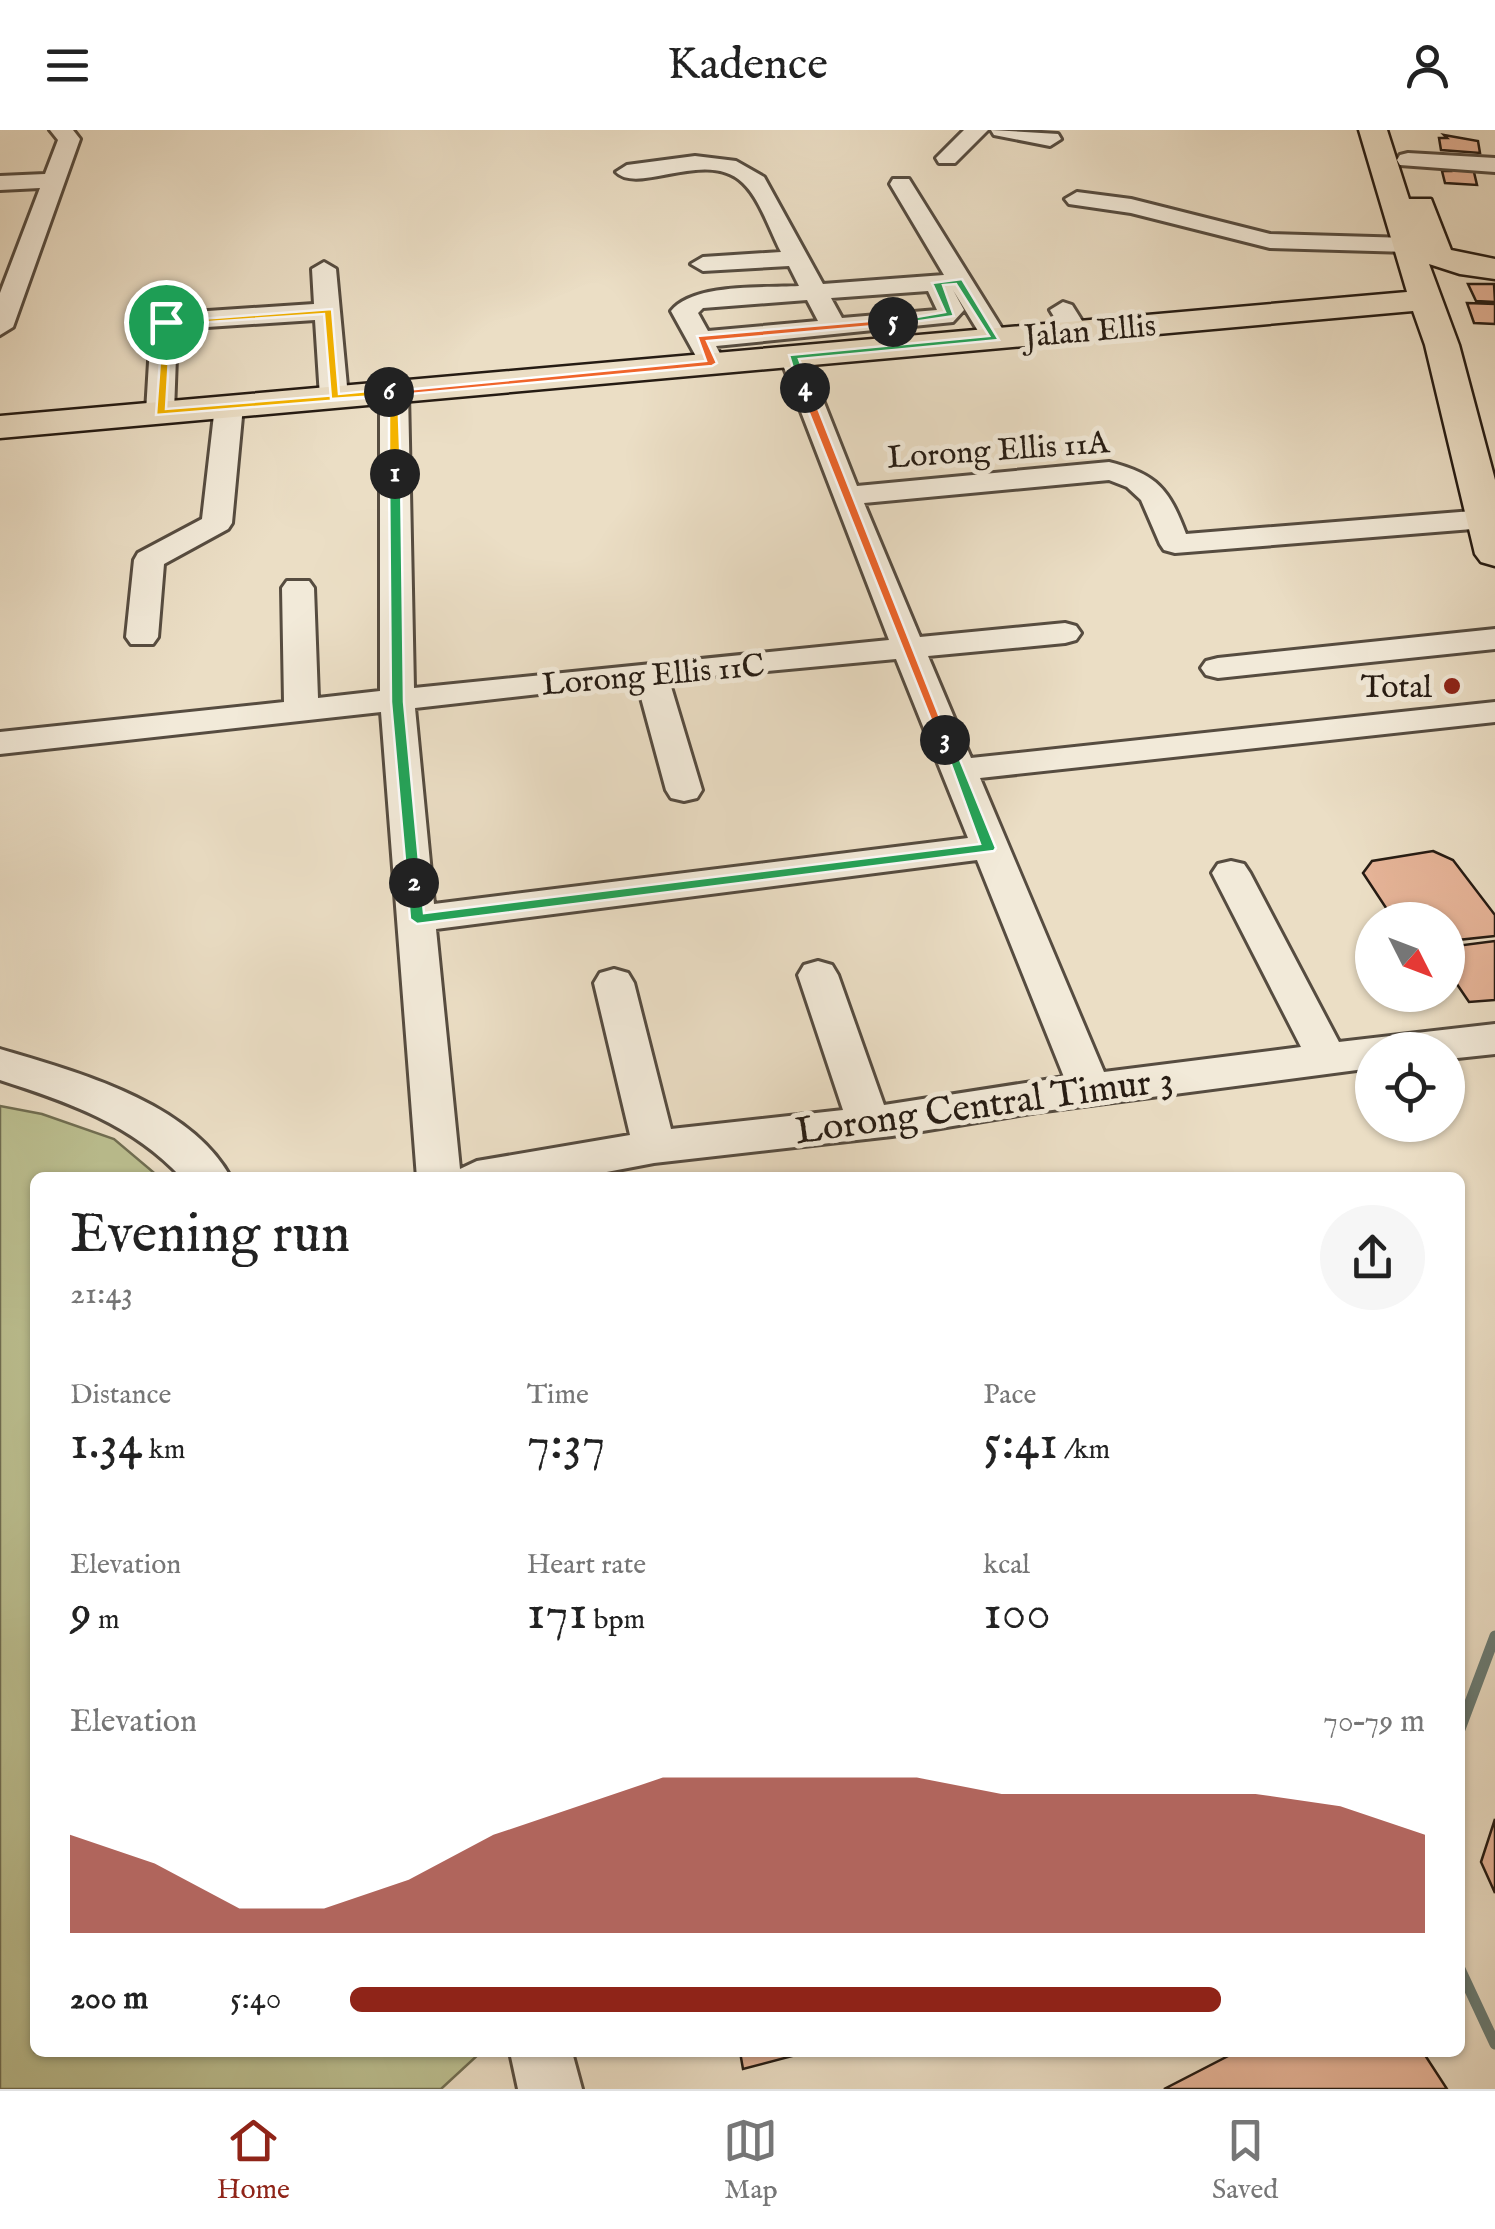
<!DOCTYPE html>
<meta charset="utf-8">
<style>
:root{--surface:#fff;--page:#f6f6f6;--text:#222;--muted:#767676;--line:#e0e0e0;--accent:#8f2418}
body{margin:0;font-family:"IM FELL English",serif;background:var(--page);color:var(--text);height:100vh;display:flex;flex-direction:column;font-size:38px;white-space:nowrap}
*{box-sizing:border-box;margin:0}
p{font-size:32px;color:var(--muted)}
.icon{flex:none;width:55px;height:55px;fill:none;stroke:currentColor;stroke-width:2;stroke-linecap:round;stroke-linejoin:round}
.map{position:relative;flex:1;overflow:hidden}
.sheet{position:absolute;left:30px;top:1042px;width:1435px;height:885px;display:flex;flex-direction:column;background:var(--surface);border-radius:15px;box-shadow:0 2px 8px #0004}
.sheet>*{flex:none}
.needle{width:65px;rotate:132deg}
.fabs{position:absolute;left:1355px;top:772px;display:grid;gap:20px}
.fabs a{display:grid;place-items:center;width:110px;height:110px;border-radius:50%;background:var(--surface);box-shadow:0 2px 8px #0004;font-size:50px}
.pin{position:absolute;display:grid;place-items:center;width:85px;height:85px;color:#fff;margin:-42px;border:5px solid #fff;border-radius:50%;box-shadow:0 2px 10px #0007}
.km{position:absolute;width:50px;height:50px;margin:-25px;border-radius:50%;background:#222;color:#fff;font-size:28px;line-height:50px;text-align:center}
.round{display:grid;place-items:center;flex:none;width:105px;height:105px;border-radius:52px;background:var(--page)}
.head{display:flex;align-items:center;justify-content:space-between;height:170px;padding:0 40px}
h1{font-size:55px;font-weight:600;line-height:75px}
.figures{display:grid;grid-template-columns:repeat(3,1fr);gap:15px;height:170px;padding:10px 40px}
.figures div{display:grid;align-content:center}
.figures b{font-size:50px;font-weight:600}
.figures small{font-size:28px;font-weight:400}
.figures p{font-size:28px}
.chart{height:280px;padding:20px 40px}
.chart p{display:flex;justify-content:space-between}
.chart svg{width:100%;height:180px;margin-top:10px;fill:var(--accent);opacity:.7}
ul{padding:0 40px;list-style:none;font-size:32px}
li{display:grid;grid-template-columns:160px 120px 1fr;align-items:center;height:75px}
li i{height:25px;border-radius:12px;background:var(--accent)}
header{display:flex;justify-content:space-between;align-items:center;height:130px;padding:0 40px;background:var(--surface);font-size:45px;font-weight:600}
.dock{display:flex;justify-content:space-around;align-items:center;height:140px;border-top:2px solid var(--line);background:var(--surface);font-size:28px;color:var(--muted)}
.dock a{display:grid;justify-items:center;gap:5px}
.dock .current{color:var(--accent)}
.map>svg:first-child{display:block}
.green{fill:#bcc091;stroke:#706e52;stroke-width:2.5}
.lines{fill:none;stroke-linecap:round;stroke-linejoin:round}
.stream{stroke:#6a7c75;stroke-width:11}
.building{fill:#e6b498;stroke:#251b13;stroke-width:2.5}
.minor-casing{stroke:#564c40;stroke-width:6}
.major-casing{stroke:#251b13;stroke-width:5}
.minor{fill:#f2ead9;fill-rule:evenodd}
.major{fill:#ebdec5;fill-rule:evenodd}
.split-1{fill:#f5b400;stroke:#fff;stroke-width:2.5}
.split-2{fill:#22a559;stroke:#fff;stroke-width:2.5}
.split-3{fill:#22a559;stroke:#fff;stroke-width:2.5}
.split-4{fill:#f0652b;stroke:#fff;stroke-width:2.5}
.split-5{fill:#22a559;stroke:#fff;stroke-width:2.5}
.split-6{fill:#f0652b;stroke:#fff;stroke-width:2.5}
.split-7{fill:#f5b400;stroke:#fff;stroke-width:2.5}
.poi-dot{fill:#8f2418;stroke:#f2ead9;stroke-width:4}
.labels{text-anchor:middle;stroke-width:10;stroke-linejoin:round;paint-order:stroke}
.far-street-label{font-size:32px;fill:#251b13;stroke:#f2ead9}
.far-poi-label{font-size:32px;fill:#251b13;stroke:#f2ead9;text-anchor:end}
.street-label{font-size:38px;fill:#251b13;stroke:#f2ead9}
</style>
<header><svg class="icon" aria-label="menu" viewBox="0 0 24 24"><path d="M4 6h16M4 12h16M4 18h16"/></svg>Kadence<svg class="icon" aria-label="person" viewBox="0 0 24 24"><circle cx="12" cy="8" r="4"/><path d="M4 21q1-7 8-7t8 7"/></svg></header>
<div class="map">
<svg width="1495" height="1959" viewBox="0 0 1495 1959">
<rect width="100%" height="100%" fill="#ebdec5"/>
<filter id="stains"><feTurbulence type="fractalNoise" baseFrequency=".002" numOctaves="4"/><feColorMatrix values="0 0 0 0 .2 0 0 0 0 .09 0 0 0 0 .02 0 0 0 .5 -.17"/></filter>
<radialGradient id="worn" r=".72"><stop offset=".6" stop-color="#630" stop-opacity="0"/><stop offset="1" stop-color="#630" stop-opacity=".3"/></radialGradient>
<!-- green -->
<path class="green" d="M 0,976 L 42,984 L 114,1009 L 159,1047 L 35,1048 L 35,1922 L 480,1923 L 441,1959 L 0,1959 Z"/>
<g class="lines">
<!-- stream -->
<path class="stream" d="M 1460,1599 L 1495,1506
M 1460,1839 L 1495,1914"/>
</g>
<!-- building -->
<path class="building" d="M 1444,5 L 1478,11 L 1480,23 L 1441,20 L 1439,8 L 1447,8 Z
M 1450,37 L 1473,38 L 1477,55 L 1445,53 L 1442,41 L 1451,41 Z
M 1468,154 L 1494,154 L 1495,172 L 1476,171 Z
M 1467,173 L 1495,174 L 1495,194 L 1474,193 Z
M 1433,721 L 1453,730 L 1495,785 L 1495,806 L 1448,811 L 1448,790 L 1394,790 L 1363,743 L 1372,731 Z
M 1495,811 L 1495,870 L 1469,872 L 1448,841 L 1448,817 Z
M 1495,1689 L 1495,1763 L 1481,1732 Z
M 740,1922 L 799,1922 L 800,1924 L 743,1939 Z
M 1236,1922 L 1423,1922 L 1447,1959 L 1164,1959 Z"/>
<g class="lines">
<!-- minor casing -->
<g class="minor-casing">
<path id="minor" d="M 50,0 L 73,0 L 80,9 L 13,197 L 0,205 L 0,163 L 40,58 L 0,60 L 0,46 L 45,44 L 58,10 Z
M 964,0 L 988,0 L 955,33 L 939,33 L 936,28 Z
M 991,0 L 1058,4 L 1061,9 L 1050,16 L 994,5 Z
M 1408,23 L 1495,28 L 1495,42 L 1400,35 L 1397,30 L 1400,25 Z
M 695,26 L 736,31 L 764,47 L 823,154 L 944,145 L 890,54 L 893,49 L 909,49 L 1008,208 L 1004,214 L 986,214 L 953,160 L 964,180 L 953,192 L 716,216 L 725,233 L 712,241 L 703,239 L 671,181 C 693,153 764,158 799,156 L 789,136 L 703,141 L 691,134 L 703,127 L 781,122 C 770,101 760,69 743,53 C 707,18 638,65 616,42 L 627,35 ZM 928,161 L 937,180 L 842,188 L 831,168 ZM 807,170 L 818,191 L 708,201 L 698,183 L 703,178 Z
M 1077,62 L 1131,69 L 1270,104 L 1408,108 L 1420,115 L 1408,122 L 1270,118 L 1131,83 L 1069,74 L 1065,69 Z
M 324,132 L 336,139 L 348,267 L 344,273 L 334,275 L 320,267 L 315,190 L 177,199 L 174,282 L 170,288 L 150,288 L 146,282 L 153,165 L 157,160 L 175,160 L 179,165 L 178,183 L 314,174 L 312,139 Z
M 1063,172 L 1072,175 L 1089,202 L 1085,208 L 1067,208 L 1050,180 Z
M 793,219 L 806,227 L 857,356 L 1109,332 C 1157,344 1169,359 1186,404 L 1485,380 L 1495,382 L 1495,396 L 1485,398 L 1175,423 L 1164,420 L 1160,414 L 1141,370 L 1127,357 L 1109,350 L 864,373 L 920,507 L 1065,493 L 1076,496 L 1081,503 L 1076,510 L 1065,513 L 928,526 L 971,628 L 1495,572 L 1495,592 L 980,648 L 1104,942 L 1301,917 L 1212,743 L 1218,734 L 1231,731 L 1244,734 L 1250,743 L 1339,912 C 1390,906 1442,900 1495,894 L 1495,924 L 1448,929 L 1448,920 L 1372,920 L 1372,938 L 1037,982 L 892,1006 L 654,1033 L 575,1048 L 417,1048 L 381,582 L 0,624 L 0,602 L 284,572 L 282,458 L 287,451 L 309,451 L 314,458 L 318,568 L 380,561 L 380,262 L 394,254 L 408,262 L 414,558 L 889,510 L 780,227 ZM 896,529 L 968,708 L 434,774 L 415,578 L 637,553 L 666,660 L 671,668 L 684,671 L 697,668 L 702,660 L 669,550 ZM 977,730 L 1064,947 L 884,975 L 838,845 L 832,835 L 818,831 L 804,835 L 798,845 L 843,980 L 671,999 L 634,853 L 628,843 L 614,839 L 600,843 L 594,853 L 630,1005 L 477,1031 L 460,1039 L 436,799 Z
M 229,268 L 243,276 L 232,393 L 228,399 L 164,434 L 158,507 L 153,514 L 131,514 L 126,507 L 134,430 L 138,423 L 202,389 L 215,276 Z
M 1495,499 L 1495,519 L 1218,548 L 1206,545 L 1201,538 L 1206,531 L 1218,528 Z
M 0,919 C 77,942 190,972 231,1048 L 182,1048 C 132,994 68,972 0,950 Z
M 510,1922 L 572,1922 L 582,1959 L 518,1959 Z"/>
</g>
<!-- major casing -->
<g class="major-casing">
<path id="major" d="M 1359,0 L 1387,0 L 1409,69 L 1431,69 L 1451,120 L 1495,129 L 1495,149 L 1460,144 L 1429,134 L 1459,215 L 1495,350 L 1495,436 L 1481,432 L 1475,424 L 1425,215 L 1413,181 L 0,308 L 0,286 L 1407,162 Z"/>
</g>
<!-- minor -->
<use href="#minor" class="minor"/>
<!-- major -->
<use href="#major" class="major"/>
</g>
<!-- split-1 -->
<path class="split-1" d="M 163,190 L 171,192 L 166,279 L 398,260 L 401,344 L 395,347 L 389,344 L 389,266 L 156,285 Z"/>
<!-- split-2 -->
<path class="split-2" d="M 395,340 L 401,344 L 404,572 L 421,753 L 414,758 L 407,753 L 391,572 L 389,344 Z"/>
<!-- split-3 -->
<path class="split-3" d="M 941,607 L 952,610 L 996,718 L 994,721 L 417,794 L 410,789 L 407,753 L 414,749 L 421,753 L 424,783 L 980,714 Z"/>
<!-- split-4 -->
<path class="split-4" d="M 805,255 L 810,258 L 950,613 L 939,610 L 799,258 Z"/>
<!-- split-5 -->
<path class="split-5" d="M 962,149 L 999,210 L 799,229 L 810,258 L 805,261 L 799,258 L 789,225 L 989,206 L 956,154 L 943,155 L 954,186 L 893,195 L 888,192 L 945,182 L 932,153 Z"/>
<!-- split-6 -->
<path class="split-6" d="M 893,189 L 897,194 L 707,211 L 717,233 L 712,236 L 389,266 L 384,262 L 706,231 L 697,206 Z"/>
<!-- split-7 -->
<path class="split-7" d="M 332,179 L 339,264 L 389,259 L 393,265 L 331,269 L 324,184 L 166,195 L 161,192 Z"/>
<!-- markers -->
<circle class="poi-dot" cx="1452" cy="556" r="10"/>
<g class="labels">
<!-- far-street labels -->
<g class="far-street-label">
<text transform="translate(1090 200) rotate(-5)" y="11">Jalan Ellis</text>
<text transform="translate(998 319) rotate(-4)" y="11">Lorong Ellis 11A</text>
<text transform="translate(653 544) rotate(-5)" y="11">Lorong Ellis 11C</text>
</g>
<!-- far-poi labels -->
<g class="far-poi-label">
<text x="1432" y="567">Total</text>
</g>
<!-- street labels -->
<g class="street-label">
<text transform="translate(984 974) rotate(-8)" y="13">Lorong Central Timur 3</text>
</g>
</g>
<rect width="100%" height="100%" filter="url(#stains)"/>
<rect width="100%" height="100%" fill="url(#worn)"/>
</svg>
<div class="fabs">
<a><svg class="needle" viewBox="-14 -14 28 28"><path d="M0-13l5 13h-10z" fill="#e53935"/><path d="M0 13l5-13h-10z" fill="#767676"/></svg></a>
<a><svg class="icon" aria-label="locate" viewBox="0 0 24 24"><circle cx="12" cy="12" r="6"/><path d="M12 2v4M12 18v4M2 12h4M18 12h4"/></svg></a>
</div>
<div class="pin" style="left:166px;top:192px;background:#1e9e55"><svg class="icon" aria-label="arrive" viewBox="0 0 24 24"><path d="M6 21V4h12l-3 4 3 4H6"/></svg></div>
<b class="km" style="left:395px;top:344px">1</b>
<b class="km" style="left:414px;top:753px">2</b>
<b class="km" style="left:945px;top:610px">3</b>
<b class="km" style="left:805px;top:258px">4</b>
<b class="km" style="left:893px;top:192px">5</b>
<b class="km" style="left:389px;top:262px">6</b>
<section class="sheet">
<div class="head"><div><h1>Evening run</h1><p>21:43</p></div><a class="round"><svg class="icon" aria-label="share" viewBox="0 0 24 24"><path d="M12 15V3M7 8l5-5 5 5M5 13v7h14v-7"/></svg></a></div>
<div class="figures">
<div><p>Distance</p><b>1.34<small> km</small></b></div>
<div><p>Time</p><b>7:37</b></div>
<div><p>Pace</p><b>5:41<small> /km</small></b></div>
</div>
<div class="figures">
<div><p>Elevation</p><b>9<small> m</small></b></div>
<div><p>Heart rate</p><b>171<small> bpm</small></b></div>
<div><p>kcal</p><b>100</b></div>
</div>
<div class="chart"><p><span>Elevation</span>70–79 m</p>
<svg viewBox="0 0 160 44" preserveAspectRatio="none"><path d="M0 44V20L10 27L20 38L30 38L40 31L50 20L60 13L70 6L80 6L90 6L100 6L110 10L120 10L130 10L140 10L150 13L160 20V44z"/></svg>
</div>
<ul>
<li><b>200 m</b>5:40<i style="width:81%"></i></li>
</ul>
</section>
</div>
<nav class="dock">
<a class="current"><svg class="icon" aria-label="home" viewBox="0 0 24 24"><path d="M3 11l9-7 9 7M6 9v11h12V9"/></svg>Home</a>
<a><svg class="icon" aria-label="map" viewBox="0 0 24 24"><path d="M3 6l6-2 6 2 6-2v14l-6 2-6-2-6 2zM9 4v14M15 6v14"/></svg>Map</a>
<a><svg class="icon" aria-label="saved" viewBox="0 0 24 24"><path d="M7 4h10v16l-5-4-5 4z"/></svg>Saved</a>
</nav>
